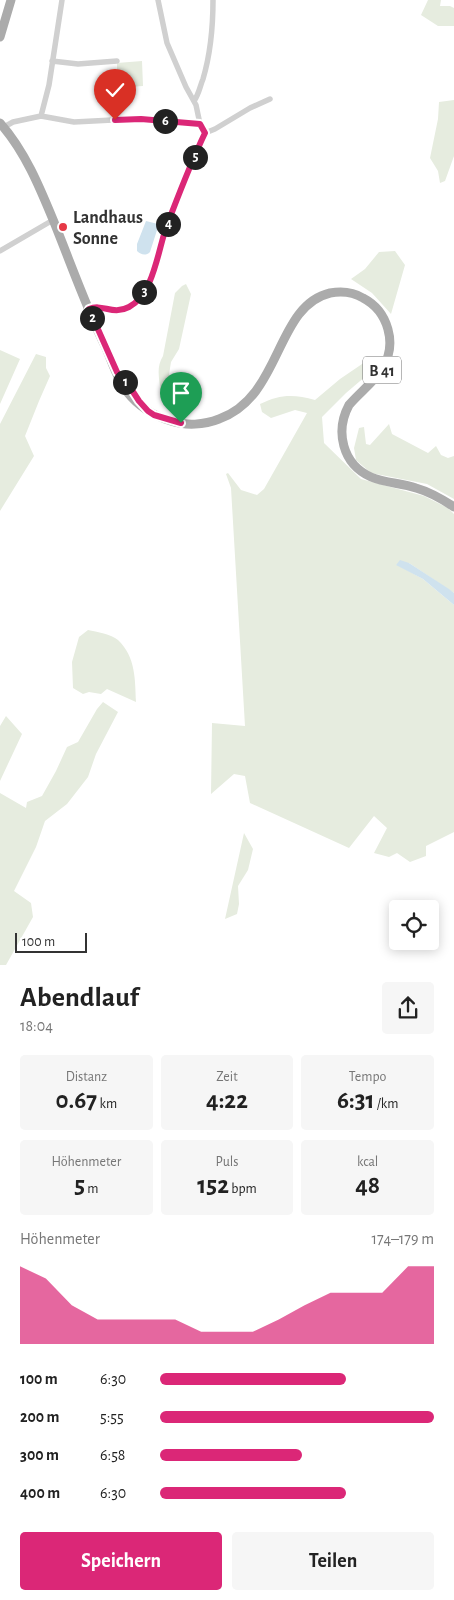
<!DOCTYPE html>
<html lang="de">
<meta charset="utf-8">
<style>
:root{--surface:#fff;--page:#f6f6f6;--text:#222;--muted:#767676;--accent:#db2777}
body{margin:0;font-family:"Alegreya Sans",sans-serif;background:var(--page);color:var(--text);height:100vh;display:flex;flex-direction:column;font-size:19px;white-space:nowrap}
*{box-sizing:border-box;margin:0}
p{font-size:16px;color:var(--muted)}
.icon{flex:none;width:28px;height:28px;fill:none;stroke:currentColor;stroke-width:2;stroke-linecap:round;stroke-linejoin:round}
.map{position:relative;height:965px;overflow:hidden}
.drawer{display:flex;flex-direction:column;background:var(--surface);flex:1}
.drawer>*{flex:none}
.controls{position:absolute;left:389px;top:900px;display:grid;gap:10px}
.controls a{display:grid;place-items:center;width:50px;height:50px;border-radius:5px;background:var(--surface);box-shadow:0 2px 12px #0003;font-size:25px}
.scale{position:absolute;left:15px;bottom:12px;width:72px;box-sizing:border-box;padding-left:5px;border:2px solid #333;border-top:0;font-size:14px;line-height:18px;white-space:nowrap;color:#333;-webkit-text-stroke:4px #fff;paint-order:stroke}
.pin{position:absolute;display:grid;place-items:center;width:42px;height:42px;color:#fff;margin:-51px -21px;border-radius:50% 50% 50% 0;rotate:-45deg;box-shadow:0 0 5px #0007}
.pin .icon{rotate:45deg}
.km{position:absolute;width:25px;height:25px;margin:-12px;border-radius:50%;background:#222;color:#fff;font-size:14px;line-height:25px;text-align:center}
.round{display:grid;place-items:center;flex:none;width:52px;height:52px;border-radius:5px;background:var(--page)}
.head{display:flex;align-items:center;justify-content:space-between;height:85px;padding:0 20px}
h1{font-size:28px;font-weight:600;line-height:38px}
.figures{display:grid;grid-template-columns:repeat(3,1fr);gap:8px;height:85px;padding:5px 20px}
.figures div{display:grid;align-content:center;border-radius:5px;background:var(--page);text-align:center}
.figures b{font-size:25px;font-weight:600}
.figures small{font-size:14px;font-weight:400}
.figures p{font-size:14px}
.chart{height:140px;padding:10px 20px}
.chart p{display:flex;justify-content:space-between}
.chart svg{width:100%;height:90px;margin-top:5px;fill:var(--accent);opacity:.7}
.button{display:flex;gap:10px;margin-top:auto;padding:10px 20px}
.button a{flex:1;height:58px;border-radius:5px;background:var(--accent);color:#fff;font-size:20px;font-weight:600;line-height:58px;text-align:center}
.button a+a{background:var(--page);color:var(--text)}
ul{padding:0 20px;list-style:none;font-size:16px}
li{display:grid;grid-template-columns:80px 60px 1fr;align-items:center;height:38px}
li i{height:12px;border-radius:6px;background:var(--accent)}
.map>svg:first-child{display:block}
.green{fill:#e6ecdf}
.water{fill:#cfe2ee}
.lines{fill:none;stroke-linecap:round;stroke-linejoin:round}
.minor{stroke:#d0d0d0;stroke-width:5.5}
.primary{stroke:#ababab;stroke-width:9}
.route-casing{stroke:#fff;stroke-width:10}
.route{stroke:#db2777;stroke-width:6}
.poi-dot{fill:#e63946;stroke:#fff;stroke-width:2}
.labels{text-anchor:middle;stroke-width:5;stroke-linejoin:round;paint-order:stroke}
.shield{fill:#fff;stroke:#707070;stroke-width:1}
.shield-label{font-size:16px;font-weight:bold;fill:#333}
.poi-label{font-size:18px;font-weight:bold;fill:#333;stroke:#fff;text-anchor:start}
</style>
<div class="map">
<svg width="454" height="965" viewBox="0 0 454 965">
<rect width="100%" height="100%" fill="#fff"/>
<!-- green -->
<path class="green" d="M 428,0 L 441,0 L 440,6 L 450,6 L 454,8 L 454,26 L 438,26 L 421,15 Z
M 142,61 L 143,86 L 117,88 L 117,63 Z
M 454,100 L 454,156 L 445,181 L 440,183 L 438,171 L 430,158 L 438,119 L 439,102 Z
M 395,251 L 405,265 L 391,314 L 372,293 L 351,279 L 365,269 L 379,252 Z
M 186,284 L 191,294 L 179,349 L 171,362 L 168,381 L 170,388 L 161,392 C 159,379 156,367 163,356 L 175,293 L 182,286 Z
M 0,350 L 20,359 L 0,404 Z
M 36,354 L 46,357 L 46,368 L 50,376 L 39,401 L 25,436 L 34,456 L 0,511 L 0,424 Z
M 365,362 L 373,370 L 346,393 L 322,417 L 324,443 L 361,479 L 424,496 L 448,508 L 454,514 L 454,593 L 409,563 L 396,564 L 423,579 L 454,605 L 454,832 L 426,846 L 426,856 L 410,862 L 397,853 L 389,857 L 374,853 L 387,828 L 374,816 L 349,848 L 250,803 L 245,776 L 234,774 L 211,794 L 212,723 L 245,726 L 231,488 L 226,474 L 228,473 L 241,490 L 257,495 L 264,489 L 307,413 L 295,410 L 271,418 L 262,412 L 260,404 C 280,394 294,394 315,400 L 340,379 Z
M 389,424 L 392,434 L 428,453 L 436,446 L 441,455 L 448,458 L 454,456 L 454,499 L 427,484 L 371,473 L 356,460 L 354,448 L 359,428 L 364,427 L 366,444 L 370,445 Z
M 88,630 C 97,632 111,634 118,640 C 136,657 135,680 136,702 L 107,689 L 101,694 L 89,692 L 83,694 L 73,688 L 72,662 L 79,637 Z
M 103,702 L 118,712 L 96,754 L 88,777 L 67,804 L 45,821 L 36,847 L 14,891 L 31,903 L 33,917 L 6,965 L 0,965 L 0,793 L 26,808 L 27,802 L 42,796 L 56,771 L 67,747 L 78,742 L 97,709 Z
M 6,716 L 22,734 L 0,781 L 0,726 Z
M 244,833 L 253,849 L 248,870 L 238,886 L 239,904 L 237,914 L 225,919 Z"/>
<!-- water -->
<path class="water" d="M 146,221 L 158,224 L 158,227 L 150,252 C 146,256 141,255 137,251 L 137,244 Z
M 400,560 L 409,563 L 449,589 L 454,593 L 454,605 L 423,579 L 396,565 Z"/>
<g class="lines">
<!-- minor -->
<path class="minor" d="M 158,0 L 167,43 L 186,87 L 196,105 L 200,124 L 205,133
M 52,61 L 78,64 L 117,61
M 194,101 C 199,94 200,86 203,79 C 211,52 213,27 213,0
M 41,116 L 49,85 L 62,0
M 4,127 L 13,122 L 41,116 L 74,122 L 132,119 L 200,124
M 205,133 L 215,129 L 250,108 L 270,99
M 0,251 L 53,220
M 89,309 C 104,303 115,318 133,305 C 154,290 158,248 167,225 C 179,194 191,162 205,133"/>
<!-- primary -->
<path class="primary" d="M 0,37 L 11,0
M 0,123 C 25,151 40,188 54,222 C 71,264 86,307 106,348 C 112,362 118,381 127,392 C 138,406 154,416 171,421 C 186,426 204,425 219,419 C 282,397 275,306 330,293 C 341,291 353,292 363,298 C 388,311 398,344 382,369 C 374,382 359,393 349,405 C 335,431 342,464 371,477 C 385,483 401,483 416,488 C 430,492 442,499 454,507"/>
</g>
<g class="lines">
<!-- route casing -->
<g class="route-casing">
<path id="route" d="M 115,120 L 141,119 L 200,124 L 205,133 C 191,162 179,194 167,225 C 158,249 154,294 129,307 C 112,316 103,303 89,309 L 117,372 L 128,384 L 139,401 L 148,411 L 154,415 L 181,423"/>
</g>
<!-- route -->
<use href="#route" class="route"/>
</g>
<!-- markers -->
<circle class="poi-dot" cx="63" cy="227" r="5"/>
<g class="labels">
<!-- shield labels -->
<rect class="shield" x="363" y="356.5" width="38" height="27" rx="4"/>
<g class="shield-label">
<text x="382" y="376">B 41</text>
</g>
<!-- poi labels -->
<g class="poi-label">
<text x="73" y="223">Landhaus<tspan x="73" dy="21">Sonne</tspan></text>
</g>
</g>
</svg>
<div class="controls">
<a><svg class="icon" aria-label="locate" viewBox="0 0 24 24"><circle cx="12" cy="12" r="6"/><path d="M12 2v4M12 18v4M2 12h4M18 12h4"/></svg></a>
</div>
<div class="scale">100 m</div>
<div class="pin" style="left:181px;top:423px;background:#1e9e55"><svg class="icon" aria-label="arrive" viewBox="0 0 24 24"><path d="M6 21V4h12l-3 4 3 4H6"/></svg></div>
<div class="pin" style="left:115px;top:120px;background:#d93025"><svg class="icon" aria-label="check" viewBox="0 0 24 24"><path d="M5 12l5 5 9-10"/></svg></div>
<b class="km" style="left:125px;top:382px">1</b>
<b class="km" style="left:92px;top:318px">2</b>
<b class="km" style="left:144px;top:292px">3</b>
<b class="km" style="left:168px;top:224px">4</b>
<b class="km" style="left:195px;top:157px">5</b>
<b class="km" style="left:165px;top:121px">6</b>
</div>
<section class="drawer">
<div class="head"><div><h1>Abendlauf</h1><p>18:04</p></div><a class="round"><svg class="icon" aria-label="share" viewBox="0 0 24 24"><path d="M12 15V3M7 8l5-5 5 5M5 13v7h14v-7"/></svg></a></div>
<div class="figures">
<div><p>Distanz</p><b>0.67<small> km</small></b></div>
<div><p>Zeit</p><b>4:22</b></div>
<div><p>Tempo</p><b>6:31<small> /km</small></b></div>
</div>
<div class="figures">
<div><p>Höhenmeter</p><b>5<small> m</small></b></div>
<div><p>Puls</p><b>152<small> bpm</small></b></div>
<div><p>kcal</p><b>48</b></div>
</div>
<div class="chart"><p><span>Höhenmeter</span>174–179 m</p>
<svg viewBox="0 0 160 44" preserveAspectRatio="none"><path d="M0 44V6L10 12L20 25L30 32L40 32L50 32L60 32L70 38L80 38L90 38L100 32L110 25L120 19L130 19L140 19L150 6L160 6V44z"/></svg>
</div>
<ul>
<li><b>100 m</b>6:30<i style="width:68%"></i></li>
<li><b>200 m</b>5:55<i style="width:100%"></i></li>
<li><b>300 m</b>6:58<i style="width:52%"></i></li>
<li><b>400 m</b>6:30<i style="width:68%"></i></li>
</ul>
<div class="button"><a>Speichern</a><a>Teilen</a></div>
</section>
